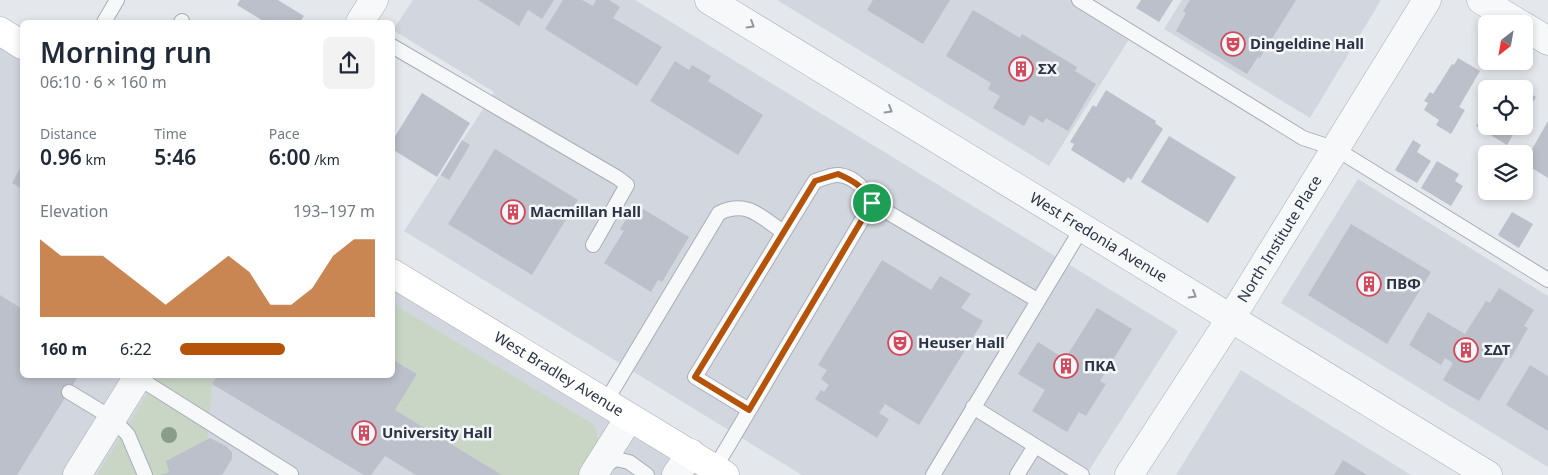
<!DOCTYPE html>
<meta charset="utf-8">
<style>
:root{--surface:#fff;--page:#f2f2f3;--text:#1f2937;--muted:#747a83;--accent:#b45309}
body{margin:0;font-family:"Noto Sans",sans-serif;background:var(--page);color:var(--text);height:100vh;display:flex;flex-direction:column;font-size:19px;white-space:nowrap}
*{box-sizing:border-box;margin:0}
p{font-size:16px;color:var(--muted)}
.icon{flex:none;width:28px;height:28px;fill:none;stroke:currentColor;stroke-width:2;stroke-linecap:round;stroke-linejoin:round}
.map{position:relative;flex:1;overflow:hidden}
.drawer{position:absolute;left:20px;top:20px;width:375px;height:358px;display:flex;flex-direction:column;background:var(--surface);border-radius:8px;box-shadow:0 2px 8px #0003}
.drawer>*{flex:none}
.needle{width:32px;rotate:211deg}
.controls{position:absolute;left:1478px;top:15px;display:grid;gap:10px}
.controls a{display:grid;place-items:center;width:55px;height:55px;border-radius:8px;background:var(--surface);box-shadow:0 2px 8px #0003;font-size:25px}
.pin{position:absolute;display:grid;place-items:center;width:42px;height:42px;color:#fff;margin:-21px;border:2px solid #fff;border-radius:50%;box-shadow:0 1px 5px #0007}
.round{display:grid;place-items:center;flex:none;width:52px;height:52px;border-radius:8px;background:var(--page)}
.summary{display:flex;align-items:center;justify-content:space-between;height:85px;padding:0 20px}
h1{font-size:28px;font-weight:600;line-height:38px}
.metrics{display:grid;grid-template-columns:repeat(3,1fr);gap:8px;height:85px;padding:5px 20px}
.metrics div{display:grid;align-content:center}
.metrics b{font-size:21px;font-weight:600}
.metrics small{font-size:14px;font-weight:400}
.metrics p{font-size:14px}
.chart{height:140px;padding:10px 20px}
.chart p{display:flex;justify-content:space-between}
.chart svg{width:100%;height:90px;margin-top:5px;fill:var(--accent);opacity:.7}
ul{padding:0 20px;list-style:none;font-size:16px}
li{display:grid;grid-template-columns:80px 60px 1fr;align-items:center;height:38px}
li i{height:12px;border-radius:6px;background:var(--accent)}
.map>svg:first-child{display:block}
.built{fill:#d2d6de}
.green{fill:#c9d6c5}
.building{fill:#bbc0ca}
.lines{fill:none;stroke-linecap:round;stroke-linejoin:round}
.lane-casing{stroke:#a9aeb7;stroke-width:16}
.street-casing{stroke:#a9aeb7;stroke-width:29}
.secondary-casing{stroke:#a9aeb7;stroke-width:29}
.lane{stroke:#f7f8fa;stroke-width:14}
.street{stroke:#f7f8fa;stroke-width:28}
.secondary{stroke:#fff;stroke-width:28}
.tree{fill:#899d89}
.oneway{stroke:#9196a0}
.route-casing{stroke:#fff;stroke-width:10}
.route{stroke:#b45309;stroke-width:6}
.labels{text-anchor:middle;stroke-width:5;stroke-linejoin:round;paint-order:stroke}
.poi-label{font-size:15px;font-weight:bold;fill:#2b3445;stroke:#f4f6f9;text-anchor:start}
.street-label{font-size:15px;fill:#2b3445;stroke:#f4f6f9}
</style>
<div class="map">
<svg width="1548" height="475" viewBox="0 0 1548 475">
<rect width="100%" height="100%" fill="#e4e7ec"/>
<!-- built -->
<path class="built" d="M 413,0 L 635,0 L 1178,331 L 1086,475 L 802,475 L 404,231 L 494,92 L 393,30 Z
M 777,0 L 1073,0 L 1131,36 L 1049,166 Z
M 1182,0 L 1381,0 L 1310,118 L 1164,29 Z
M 0,31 L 22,45 L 22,375 L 392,375 L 393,273 L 725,475 L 0,475 Z
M 1358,179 L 1548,296 L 1548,467 L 1281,303 Z
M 1241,370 L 1411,475 L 1176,475 Z"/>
<!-- green -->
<path class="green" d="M 392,303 L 594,425 L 599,443 L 580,475 L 502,475 L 395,410 L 417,374 L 393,359 Z
M 159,375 L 218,375 L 212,384 L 207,440 L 167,461 L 169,472 L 162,475 L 97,475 Z"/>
<!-- building -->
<path class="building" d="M 240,0 L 278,0 L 304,16 L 300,22 L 265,22 L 237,5 Z
M 478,0 L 554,0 L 542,19 L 528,10 L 519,26 Z
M 563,0 L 582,0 L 593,6 L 596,0 L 609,0 L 620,7 L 613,18 L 662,47 L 637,86 L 545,29 Z
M 873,0 L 950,0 L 923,44 L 867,10 Z
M 1141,0 L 1173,0 L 1159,22 L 1136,8 Z
M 1190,0 L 1296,0 L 1260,58 L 1258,57 L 1247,74 L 1176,31 L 1186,13 L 1183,11 Z
M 973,10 L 1020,38 L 1022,34 L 1077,67 L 1075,71 L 1096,84 L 1068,131 L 1046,118 L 1043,123 L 1030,115 L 1024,126 L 993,108 L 1000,96 L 988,89 L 991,83 L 946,56 Z
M 1458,58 L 1480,71 L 1459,107 L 1465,110 L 1451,134 L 1436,125 L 1439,120 L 1424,110 L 1428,103 L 1424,101 L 1430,92 L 1433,94 L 1452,64 L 1454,65 Z
M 675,61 L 689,70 L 692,65 L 711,76 L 708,81 L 763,115 L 738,155 L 650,101 Z
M 1510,81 L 1523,89 L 1506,89 Z
M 1524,89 L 1536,97 L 1524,117 Z
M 1106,90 L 1156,121 L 1155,123 L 1163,129 L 1131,180 L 1128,177 L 1124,183 L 1071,150 L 1074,144 L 1070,142 L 1093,105 L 1096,107 Z
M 422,93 L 470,123 L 437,177 L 392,149 L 392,141 Z
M 1486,110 L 1486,126 L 1518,126 L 1507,145 L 1476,126 Z
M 1548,121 L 1548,178 L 1524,163 Z
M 1169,136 L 1236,177 L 1208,223 L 1141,182 Z
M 462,140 L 470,145 L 449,180 L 441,175 Z
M 1413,140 L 1421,145 L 1417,152 L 1431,161 L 1417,183 L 1395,170 Z
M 495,149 L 578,200 L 532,275 L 448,224 Z
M 1437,161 L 1459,174 L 1455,181 L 1463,186 L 1451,206 L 1421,188 Z
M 22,165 L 22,189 L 12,183 Z
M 635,204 L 689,237 L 662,282 L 658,280 L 651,292 L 604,263 L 624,231 L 620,229 Z
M 1512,212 L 1533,224 L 1519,248 L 1498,235 Z
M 1351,224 L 1431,272 L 1387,344 L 1308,295 Z
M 882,260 L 931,290 L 940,276 L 971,294 L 961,308 L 983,321 L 919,425 L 885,404 L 879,413 L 889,419 L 877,438 L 815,399 L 821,390 L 824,392 L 829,385 L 821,379 L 827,370 L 818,365 Z
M 1499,288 L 1534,310 L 1524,326 L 1528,328 L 1511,358 L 1507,355 L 1479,401 L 1443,380 L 1453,363 L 1445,358 L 1441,365 L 1409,345 L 1428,312 L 1465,334 L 1486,301 L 1490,303 Z
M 0,295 L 22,309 L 22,375 L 79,375 L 17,475 L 0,475 Z
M 1097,308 L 1132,329 L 1100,381 L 1106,384 L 1086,416 L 1079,412 L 1067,432 L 1032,411 L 1045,390 L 1018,374 L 1038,342 L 1065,359 Z
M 392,359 L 417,374 L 395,410 L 502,475 L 416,475 L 385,456 L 371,475 L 364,475 L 212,384 L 218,375 L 392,375 Z
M 1530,365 L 1548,376 L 1548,431 L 1506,405 Z
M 210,438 L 226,446 L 232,452 L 232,459 L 222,475 L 160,475 L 169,472 L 166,461 Z
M 1343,460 L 1367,475 L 1334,475 Z"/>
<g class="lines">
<!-- lane casing -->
<g class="lane-casing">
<path id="lane" d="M 1079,0 L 1303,138 L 1336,149 L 1548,280
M 104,22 L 117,0
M 181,22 L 182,21
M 392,46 L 618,178 L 627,185 L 593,245
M 872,203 L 1037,300
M 137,377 L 291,474
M 69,392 L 112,418 L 128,435 L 145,475
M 605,403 L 719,213 C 747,200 760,216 783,232
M 973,407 L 1082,475
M 602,467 L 616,459 L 629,462 L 647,475
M 714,469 L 728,446 L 872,203 C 866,190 855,177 839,175 C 832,174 822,179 815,181 L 695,377 L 749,410
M 933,475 L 1082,228
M 1017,475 L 1035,446"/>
</g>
<!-- street casing -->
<g class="street-casing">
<g id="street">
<path id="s1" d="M 709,0 L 1488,475"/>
<path d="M 1481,0 L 1520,24"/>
<path d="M 360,22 L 374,0"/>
<path d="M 1524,26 L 1548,41"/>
<path d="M 77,475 L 139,375"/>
<path d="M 593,475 L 629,418"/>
<path d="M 676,475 L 691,453"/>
<path id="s2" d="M 1129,475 L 1231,318 L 1427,0"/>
</g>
</g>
<!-- secondary casing -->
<g class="secondary-casing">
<g id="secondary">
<path d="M 0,31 L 22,45"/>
<path id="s3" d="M 392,273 L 725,475"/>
</g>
</g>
<!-- lane -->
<use href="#lane" class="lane"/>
<!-- street -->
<use href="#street" class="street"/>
<!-- secondary -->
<use href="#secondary" class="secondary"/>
</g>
<!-- trees -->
<circle class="tree" cx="169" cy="435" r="8"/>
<!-- one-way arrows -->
<defs><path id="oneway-chevron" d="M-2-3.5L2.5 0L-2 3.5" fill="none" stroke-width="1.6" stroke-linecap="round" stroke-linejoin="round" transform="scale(1.25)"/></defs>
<g class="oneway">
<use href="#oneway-chevron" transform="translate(751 25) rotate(31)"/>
<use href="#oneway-chevron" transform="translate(889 110) rotate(31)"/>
<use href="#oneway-chevron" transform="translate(1193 295) rotate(31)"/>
</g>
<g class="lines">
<!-- route casing -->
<g class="route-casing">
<path id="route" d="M 838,174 C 854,181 864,187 872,203 L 749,410 L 695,377 L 815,181 Z"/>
</g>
<!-- route -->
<use href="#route" class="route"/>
</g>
<!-- icons -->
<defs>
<g id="theatre-ring" transform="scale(1.25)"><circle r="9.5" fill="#f4f6f9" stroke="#d1495b" stroke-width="1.5"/><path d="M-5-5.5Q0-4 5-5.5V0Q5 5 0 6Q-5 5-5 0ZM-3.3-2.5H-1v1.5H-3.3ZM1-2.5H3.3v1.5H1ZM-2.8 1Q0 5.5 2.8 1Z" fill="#d1495b"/></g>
<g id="building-ring" transform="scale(1.25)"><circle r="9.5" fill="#f4f6f9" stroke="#d1495b" stroke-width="1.5"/><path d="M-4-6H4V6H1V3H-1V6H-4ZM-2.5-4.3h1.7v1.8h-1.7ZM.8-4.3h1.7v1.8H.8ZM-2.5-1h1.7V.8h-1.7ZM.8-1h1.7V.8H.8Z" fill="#d1495b"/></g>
</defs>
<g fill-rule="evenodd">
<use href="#theatre-ring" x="1233" y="44"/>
<use href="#building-ring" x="1021" y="69"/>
<use href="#building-ring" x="513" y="212"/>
<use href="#building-ring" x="1369" y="284"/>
<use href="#theatre-ring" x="900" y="343"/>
<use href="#building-ring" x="1466" y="350"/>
<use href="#building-ring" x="1066" y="366"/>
<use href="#building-ring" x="364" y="433"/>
</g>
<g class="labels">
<!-- poi labels -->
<g class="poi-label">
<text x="1250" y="49">Dingeldine Hall</text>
<text x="1038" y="74">ΣΧ</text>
<text x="530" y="217">Macmillan Hall</text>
<text x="1386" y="289">ΠΒΦ</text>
<text x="918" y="348">Heuser Hall</text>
<text x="1484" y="355">ΣΔΤ</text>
<text x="1084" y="371">ΠΚΑ</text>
<text x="382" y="438">University Hall</text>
</g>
<!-- street labels -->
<g class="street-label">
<text dy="5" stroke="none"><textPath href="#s1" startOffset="456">West Fredonia Avenue</textPath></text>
<text dy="5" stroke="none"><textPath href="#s2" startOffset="280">North Institute Place</textPath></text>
<text dy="5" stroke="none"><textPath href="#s3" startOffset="195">West Bradley Avenue</textPath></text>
</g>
</g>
</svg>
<div class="controls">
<a><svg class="needle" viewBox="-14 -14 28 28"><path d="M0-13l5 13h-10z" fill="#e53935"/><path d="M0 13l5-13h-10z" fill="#747a83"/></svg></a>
<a><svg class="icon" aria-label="locate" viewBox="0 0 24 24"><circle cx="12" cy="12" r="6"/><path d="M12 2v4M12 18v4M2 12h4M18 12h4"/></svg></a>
<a><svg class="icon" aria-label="layers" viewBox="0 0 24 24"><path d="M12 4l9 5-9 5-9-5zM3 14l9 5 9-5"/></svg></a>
</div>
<div class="pin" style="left:872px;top:203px;background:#1e9e55"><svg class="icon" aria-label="arrive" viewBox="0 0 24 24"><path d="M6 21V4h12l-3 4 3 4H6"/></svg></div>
<section class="drawer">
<div class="summary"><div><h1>Morning run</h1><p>06:10 · 6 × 160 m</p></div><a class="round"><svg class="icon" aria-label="share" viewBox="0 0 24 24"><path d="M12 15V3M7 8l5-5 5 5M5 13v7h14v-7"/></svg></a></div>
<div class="metrics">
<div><p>Distance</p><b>0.96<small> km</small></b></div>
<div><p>Time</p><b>5:46</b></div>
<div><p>Pace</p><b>6:00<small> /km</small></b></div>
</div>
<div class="chart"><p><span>Elevation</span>193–197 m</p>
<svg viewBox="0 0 160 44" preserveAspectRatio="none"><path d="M0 44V6L10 14L20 14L30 14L40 22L50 30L60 38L70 30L80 22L90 14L100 22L110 38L120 38L130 30L140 14L150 6L160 6V44z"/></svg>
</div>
<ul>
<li><b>160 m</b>6:22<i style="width:54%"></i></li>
</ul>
</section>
</div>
